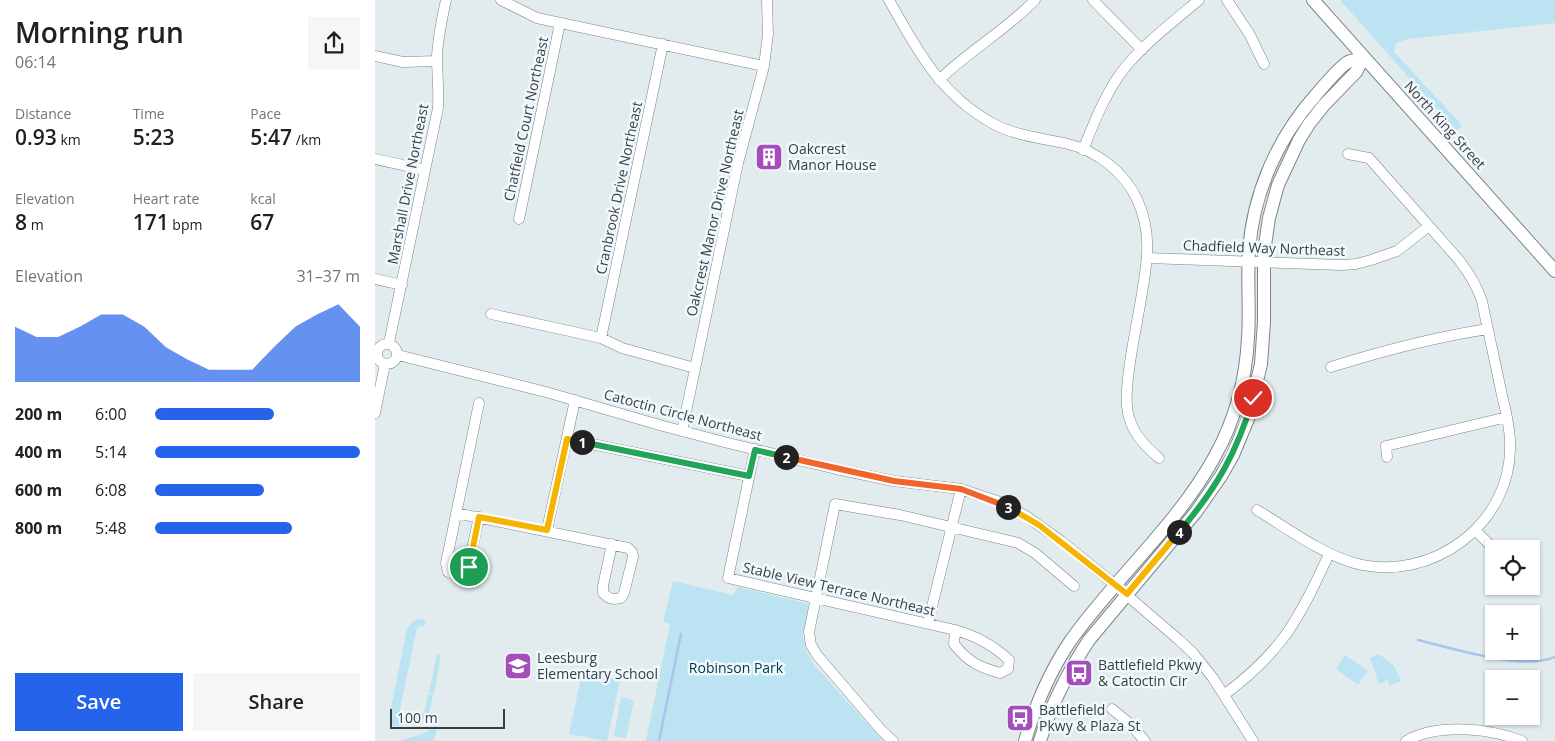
<!DOCTYPE html>
<meta charset="utf-8">
<style>
:root{--surface:#fff;--page:#f6f6f6;--text:#202124;--muted:#757577;--accent:#2563eb}
body{margin:0;font-family:"Open Sans",sans-serif;background:var(--page);color:var(--text);height:100vh;display:flex;flex-direction:column;font-size:19px;white-space:nowrap}
*{box-sizing:border-box;margin:0}
p{font-size:16px;color:var(--muted)}
.icon{flex:none;width:28px;height:28px;fill:none;stroke:currentColor;stroke-width:2;stroke-linecap:round;stroke-linejoin:round}
.map{position:relative;flex:1;overflow:hidden}
.drawer{display:flex;flex-direction:column;background:var(--surface);width:375px}
.drawer>*{flex:none}
.fabs{position:absolute;left:1110px;top:540px;display:grid;gap:10px}
.fabs a{display:grid;place-items:center;width:55px;height:55px;border-radius:0px;background:var(--surface);box-shadow:0 1px 4px #0004;font-size:25px}
.scale{position:absolute;left:15px;bottom:12px;width:115px;box-sizing:border-box;padding-left:5px;border:2px solid #3a3e3f;border-top:0;font-size:14px;line-height:18px;white-space:nowrap;color:#3a3e3f;-webkit-text-stroke:4px #f0f9fd;paint-order:stroke}
.pin{position:absolute;display:grid;place-items:center;width:42px;height:42px;color:#fff;margin:-21px;border:2px solid #fff;border-radius:50%;box-shadow:0 1px 5px #0007}
.km{position:absolute;width:25px;height:25px;margin:-12px;border-radius:50%;background:#222;color:#fff;font-size:14px;line-height:25px;text-align:center}
.round{display:grid;place-items:center;flex:none;width:52px;height:52px;border-radius:0px;background:var(--page)}
.overview{display:flex;align-items:center;justify-content:space-between;height:85px;padding:0 15px}
h1{font-size:28px;font-weight:600;line-height:38px}
.figures{display:grid;grid-template-columns:repeat(3,1fr);gap:8px;height:85px;padding:5px 15px}
.figures div{display:grid;align-content:center}
.figures b{font-size:21px;font-weight:600}
.figures small{font-size:14px;font-weight:400}
.figures p{font-size:14px}
.chart{height:140px;padding:10px 15px}
.chart p{display:flex;justify-content:space-between}
.chart svg{width:100%;height:90px;margin-top:5px;fill:var(--accent);opacity:.7}
.button{display:flex;gap:10px;margin-top:auto;padding:10px 15px}
.button a{flex:1;height:58px;border-radius:0px;background:var(--accent);color:#fff;font-size:20px;font-weight:600;line-height:58px;text-align:center}
.button a+a{background:var(--page);color:var(--text)}
ul{padding:0 15px;list-style:none;font-size:16px}
li{display:grid;grid-template-columns:80px 60px 1fr;align-items:center;height:38px}
li i{height:12px;border-radius:6px;background:var(--accent)}
main{display:flex;flex:1;min-height:0}
.map>svg:first-child{display:block}
.green{fill:#bbe3f1}
.lines{fill:none;stroke-linecap:round;stroke-linejoin:round}
.stream{stroke:#abc4ee;stroke-width:2.5}
.minor-casing{stroke:#7c8588;stroke-width:11}
.major-casing{stroke:#7c8588;stroke-width:14}
.minor{stroke:#fff;stroke-width:10}
.major{stroke:#fff;stroke-width:12}
.split-1-casing{stroke:#fff;stroke-width:10}
.split-2-casing{stroke:#fff;stroke-width:10}
.split-3-casing{stroke:#fff;stroke-width:10}
.split-4-casing{stroke:#fff;stroke-width:10}
.split-5-casing{stroke:#fff;stroke-width:10}
.split-1{stroke:#f5b400;stroke-width:6}
.split-2{stroke:#22a559;stroke-width:6}
.split-3{stroke:#f0652b;stroke-width:6}
.split-4{stroke:#f5b400;stroke-width:6}
.split-5{stroke:#22a559;stroke-width:6}
.labels{text-anchor:middle;stroke-width:5;stroke-linejoin:round;paint-order:stroke}
.street-label{font-size:14px;fill:#3a3e3f;stroke:#f0f9fd}
.poi-label{font-size:14px;fill:#3a3e3f;stroke:#f0f9fd;text-anchor:start}
.park-label{font-size:14px;fill:#003543;stroke:#f0f9fd}
</style>
<main>
<section class="drawer">
<div class="overview"><div><h1>Morning run</h1><p>06:14</p></div><a class="round"><svg class="icon" aria-label="share" viewBox="0 0 24 24"><path d="M12 15V3M7 8l5-5 5 5M5 13v7h14v-7"/></svg></a></div>
<div class="figures">
<div><p>Distance</p><b>0.93<small> km</small></b></div>
<div><p>Time</p><b>5:23</b></div>
<div><p>Pace</p><b>5:47<small> /km</small></b></div>
</div>
<div class="figures">
<div><p>Elevation</p><b>8<small> m</small></b></div>
<div><p>Heart rate</p><b>171<small> bpm</small></b></div>
<div><p>kcal</p><b>67</b></div>
</div>
<div class="chart"><p><span>Elevation</span>31–37 m</p>
<svg viewBox="0 0 160 44" preserveAspectRatio="none"><path d="M0 44V17L10 22L20 22L30 17L40 11L50 11L60 17L70 27L80 33L90 38L100 38L110 38L120 27L130 17L140 11L150 6L160 17V44z"/></svg>
</div>
<ul>
<li><b>200 m</b>6:00<i style="width:58%"></i></li>
<li><b>400 m</b>5:14<i style="width:100%"></i></li>
<li><b>600 m</b>6:08<i style="width:53%"></i></li>
<li><b>800 m</b>5:48<i style="width:67%"></i></li>
</ul>
<div class="button"><a>Save</a><a>Share</a></div>
</section>
<div class="map">
<svg width="1180" height="741" viewBox="0 0 1180 741">
<rect width="100%" height="100%" fill="#e2ecef"/>
<!-- green -->
<path class="green" d="M 965,0 L 1180,0 L 1180,23 L 1033,39 L 1021,43 L 1019,52 L 1085,123 L 1086,127 L 1082,130 L 1078,127 Z
M 298,581 L 358,595 L 363,587 L 434,604 L 428,636 L 432,653 L 441,667 L 508,741 L 271,741 L 295,624 L 288,622 Z
M 43,619 L 49,620 L 51,623 L 49,626 L 42,627 L 24,714 L 29,717 L 30,722 L 27,726 L 18,726 L 16,723 L 14,718 L 32,629 L 38,621 Z
M 62,654 L 66,655 L 59,694 L 54,693 Z
M 1004,654 L 1019,666 L 1026,681 L 1015,686 L 1012,680 L 1004,684 C 1000,675 1000,667 994,658 Z
M 970,655 L 993,671 L 983,685 L 961,669 Z
M 207,673 L 245,680 L 232,741 L 194,734 Z
M 53,694 L 58,695 C 56,707 55,720 41,721 L 39,719 L 40,714 L 49,713 Z
M 246,697 L 259,700 L 251,738 L 239,736 Z
M 60,726 L 62,726 L 59,741 L 23,741 L 50,733 Z"/>
<g class="lines">
<!-- stream -->
<path class="stream" d="M 1043,640 C 1077,648 1148,671 1180,657
M 284,741 L 306,634"/>
<!-- minor casing -->
<g class="minor-casing">
<path id="minor" d="M 126,0 L 162,18 L 389,66
M 514,0 C 541,49 566,95 617,123 C 640,136 667,138 693,144 C 722,151 749,172 762,199 C 778,234 772,263 766,299 C 762,323 757,346 754,370 C 752,387 749,406 756,423 C 761,437 772,448 784,458
M 718,0 L 767,50
M 852,0 L 875,35 L 889,64
M 0,56 L 28,62 L 62,61
M 564,80 C 594,51 631,30 660,0
M 708,150 C 720,120 732,89 752,65 C 773,41 800,20 824,0
M 0,159 L 50,170
M 144,219 L 185,23
M 773,258 L 967,265 L 981,264 L 996,260 L 1022,251 L 1054,226
M 0,279 L 27,285
M 116,314 L 226,338 L 247,348 L 320,368
M 226,338 L 288,44
M 14,343 L 63,108 C 64,90 62,73 62,56 C 63,37 67,18 71,0
M2 354a10 10 0 1 1 20 0a10 10 0 1 1-20 0Z
M 23,355 L 171,392 L 288,426 L 353,443 L 461,469 L 519,481 L 586,489 L 622,501 L 651,516 L 686,541 L 733,579 L 804,640 L 818,653 L 838,678 L 878,741
M 956,367 C 1007,351 1060,337 1113,329
M 104,403 L 71,563 L 73,572 C 80,575 85,578 92,573 L 104,517
M 0,413 L 10,364
M 307,431 L 363,163 L 389,66 L 393,34 L 392,0
M 192,439 L 374,476
M 380,449 L 353,578 L 580,630
M 1012,457 L 1011,446 L 1132,417
M 882,510 C 912,528 945,553 979,563 C 1056,584 1138,524 1135,443 C 1135,426 1130,408 1126,391 C 1120,361 1113,331 1107,301 C 1102,286 1094,273 1084,260 L 994,158 L 973,154
M 81,513 L 253,548 L 257,552 L 258,557 L 249,593 L 246,598 C 238,600 234,599 228,593 L 228,586 L 237,544
M 172,530 L 200,400
M 1101,531 L 1119,549
M 1156,584 L 1159,587
M 553,623 L 586,489
M 580,630 C 602,636 618,645 634,660 L 633,669 L 625,673 C 604,667 593,662 579,644 Z
M 849,695 C 873,677 895,657 912,633 C 929,608 942,580 954,554
M 737,709 L 754,723 L 770,741
M 518,741 L 507,731 L 442,655 L 436,645 L 434,632 L 460,504 L 525,515 L 643,543 L 660,553 L 699,586
M 1031,741 C 1063,723 1114,728 1147,741"/>
</g>
<!-- major casing -->
<g class="major-casing">
<path id="major" d="M 938,0 L 1180,271
M 650,741 C 660,706 675,671 696,640 C 741,577 803,524 840,456 C 860,420 871,379 873,338 C 875,309 872,280 874,251 C 878,194 902,139 940,96 C 947,88 964,67 973,62 C 977,60 984,59 988,58
M 665,741 C 676,704 693,672 714,640 L 821,512 L 846,476 L 858,455 L 873,419 L 886,364 L 889,322 L 889,252 L 894,218 L 903,185 L 924,140 L 934,124 L 949,105 L 981,72 L 988,58"/>
</g>
<!-- minor -->
<use href="#minor" class="minor"/>
<!-- major -->
<use href="#major" class="major"/>
</g>
<g class="lines">
<!-- split-1 casing -->
<g class="split-1-casing">
<path id="split-1" d="M 94,567 L 104,517 L 172,530 L 192,439 L 207,442"/>
</g>
<!-- split-2 casing -->
<g class="split-2-casing">
<path id="split-2" d="M 207,442 L 374,476 L 380,450 L 411,457"/>
</g>
<!-- split-3 casing -->
<g class="split-3-casing">
<path id="split-3" d="M 411,457 L 519,481 L 586,489 L 633,507"/>
</g>
<!-- split-4 casing -->
<g class="split-4-casing">
<path id="split-4" d="M 633,507 L 664,525 L 752,594 L 804,532"/>
</g>
<!-- split-5 casing -->
<g class="split-5-casing">
<path id="split-5" d="M 804,532 C 841,489 862,453 878,398"/>
</g>
<!-- split-1 -->
<use href="#split-1" class="split-1"/>
<!-- split-2 -->
<use href="#split-2" class="split-2"/>
<!-- split-3 -->
<use href="#split-3" class="split-3"/>
<!-- split-4 -->
<use href="#split-4" class="split-4"/>
<!-- split-5 -->
<use href="#split-5" class="split-5"/>
</g>
<!-- icons -->
<defs>
<g id="building-square" transform="scale(1.4375)"><rect x="-9" y="-9" width="18" height="18" rx="4" fill="#a44ebb" stroke="#f0f9fd"/><path d="M-4-6H4V6H1V3H-1V6H-4ZM-2.5-4.3h1.7v1.8h-1.7ZM.8-4.3h1.7v1.8H.8ZM-2.5-1h1.7V.8h-1.7ZM.8-1h1.7V.8H.8Z" fill="#fff"/></g>
<g id="school-square" transform="scale(1.4375)"><rect x="-9" y="-9" width="18" height="18" rx="4" fill="#a44ebb" stroke="#f0f9fd"/><path d="M0-5L7-2L0 1L-7-2ZM-4 1L0 2.5L4 1V4Q0 6-4 4Z" fill="#fff"/></g>
<g id="bus-square" transform="scale(1.4375)"><rect x="-9" y="-9" width="18" height="18" rx="4" fill="#a44ebb" stroke="#f0f9fd"/><path d="M-5-6H5V4H4V6H2V4H-2V6H-4V4H-5ZM-3.5-4V0h7V-4ZM-3.5 1.2v1.5H-2V1.2ZM2 1.2v1.5H3.5V1.2Z" fill="#fff"/></g>
</defs>
<g fill-rule="evenodd">
<use href="#building-square" x="394" y="157"/>
<use href="#school-square" x="143" y="666"/>
<use href="#bus-square" x="704" y="673"/>
<use href="#bus-square" x="645" y="718"/>
</g>
<g class="labels">
<!-- street labels -->
<g class="street-label">
<text transform="translate(151 119) rotate(-78)" y="5">Chatfield Court Northeast</text>
<text transform="translate(1070 125) rotate(48)" y="5">North King Street</text>
<text transform="translate(33 184) rotate(-79)" y="5">Marshall Drive Northeast</text>
<text transform="translate(244 188) rotate(-78)" y="5">Cranbrook Drive Northeast</text>
<text transform="translate(340 213) rotate(-77)" y="5">Oakcrest Manor Drive Northeast</text>
<text transform="translate(889 248) rotate(2)" y="5">Chadfield Way Northeast</text>
<text transform="translate(308 415) rotate(15)" y="5">Catoctin Circle Northeast</text>
<text transform="translate(464 589) rotate(13)" y="5">Stable View Terrace Northeast</text>
</g>
<!-- poi labels -->
<g class="poi-label">
<text x="413" y="154">Oakcrest<tspan x="413" dy="16">Manor House</tspan></text>
<text x="162" y="663">Leesburg<tspan x="162" dy="16">Elementary School</tspan></text>
<text x="723" y="670">Battlefield Pkwy<tspan x="723" dy="16">&amp; Catoctin Cir</tspan></text>
<text x="664" y="715">Battlefield<tspan x="664" dy="16">Pkwy &amp; Plaza St</tspan></text>
</g>
<!-- park labels -->
<g class="park-label">
<text x="361" y="673">Robinson Park</text>
</g>
</g>
</svg>
<div class="fabs">
<a><svg class="icon" aria-label="locate" viewBox="0 0 24 24"><circle cx="12" cy="12" r="6"/><path d="M12 2v4M12 18v4M2 12h4M18 12h4"/></svg></a>
<a>+</a>
<a>−</a>
</div>
<div class="scale">100 m</div>
<div class="pin" style="left:94px;top:567px;background:#1e9e55"><svg class="icon" aria-label="arrive" viewBox="0 0 24 24"><path d="M6 21V4h12l-3 4 3 4H6"/></svg></div>
<div class="pin" style="left:878px;top:398px;background:#d93025"><svg class="icon" aria-label="check" viewBox="0 0 24 24"><path d="M5 12l5 5 9-10"/></svg></div>
<b class="km" style="left:207px;top:442px">1</b>
<b class="km" style="left:411px;top:457px">2</b>
<b class="km" style="left:633px;top:507px">3</b>
<b class="km" style="left:804px;top:532px">4</b>
</div>
</main>
